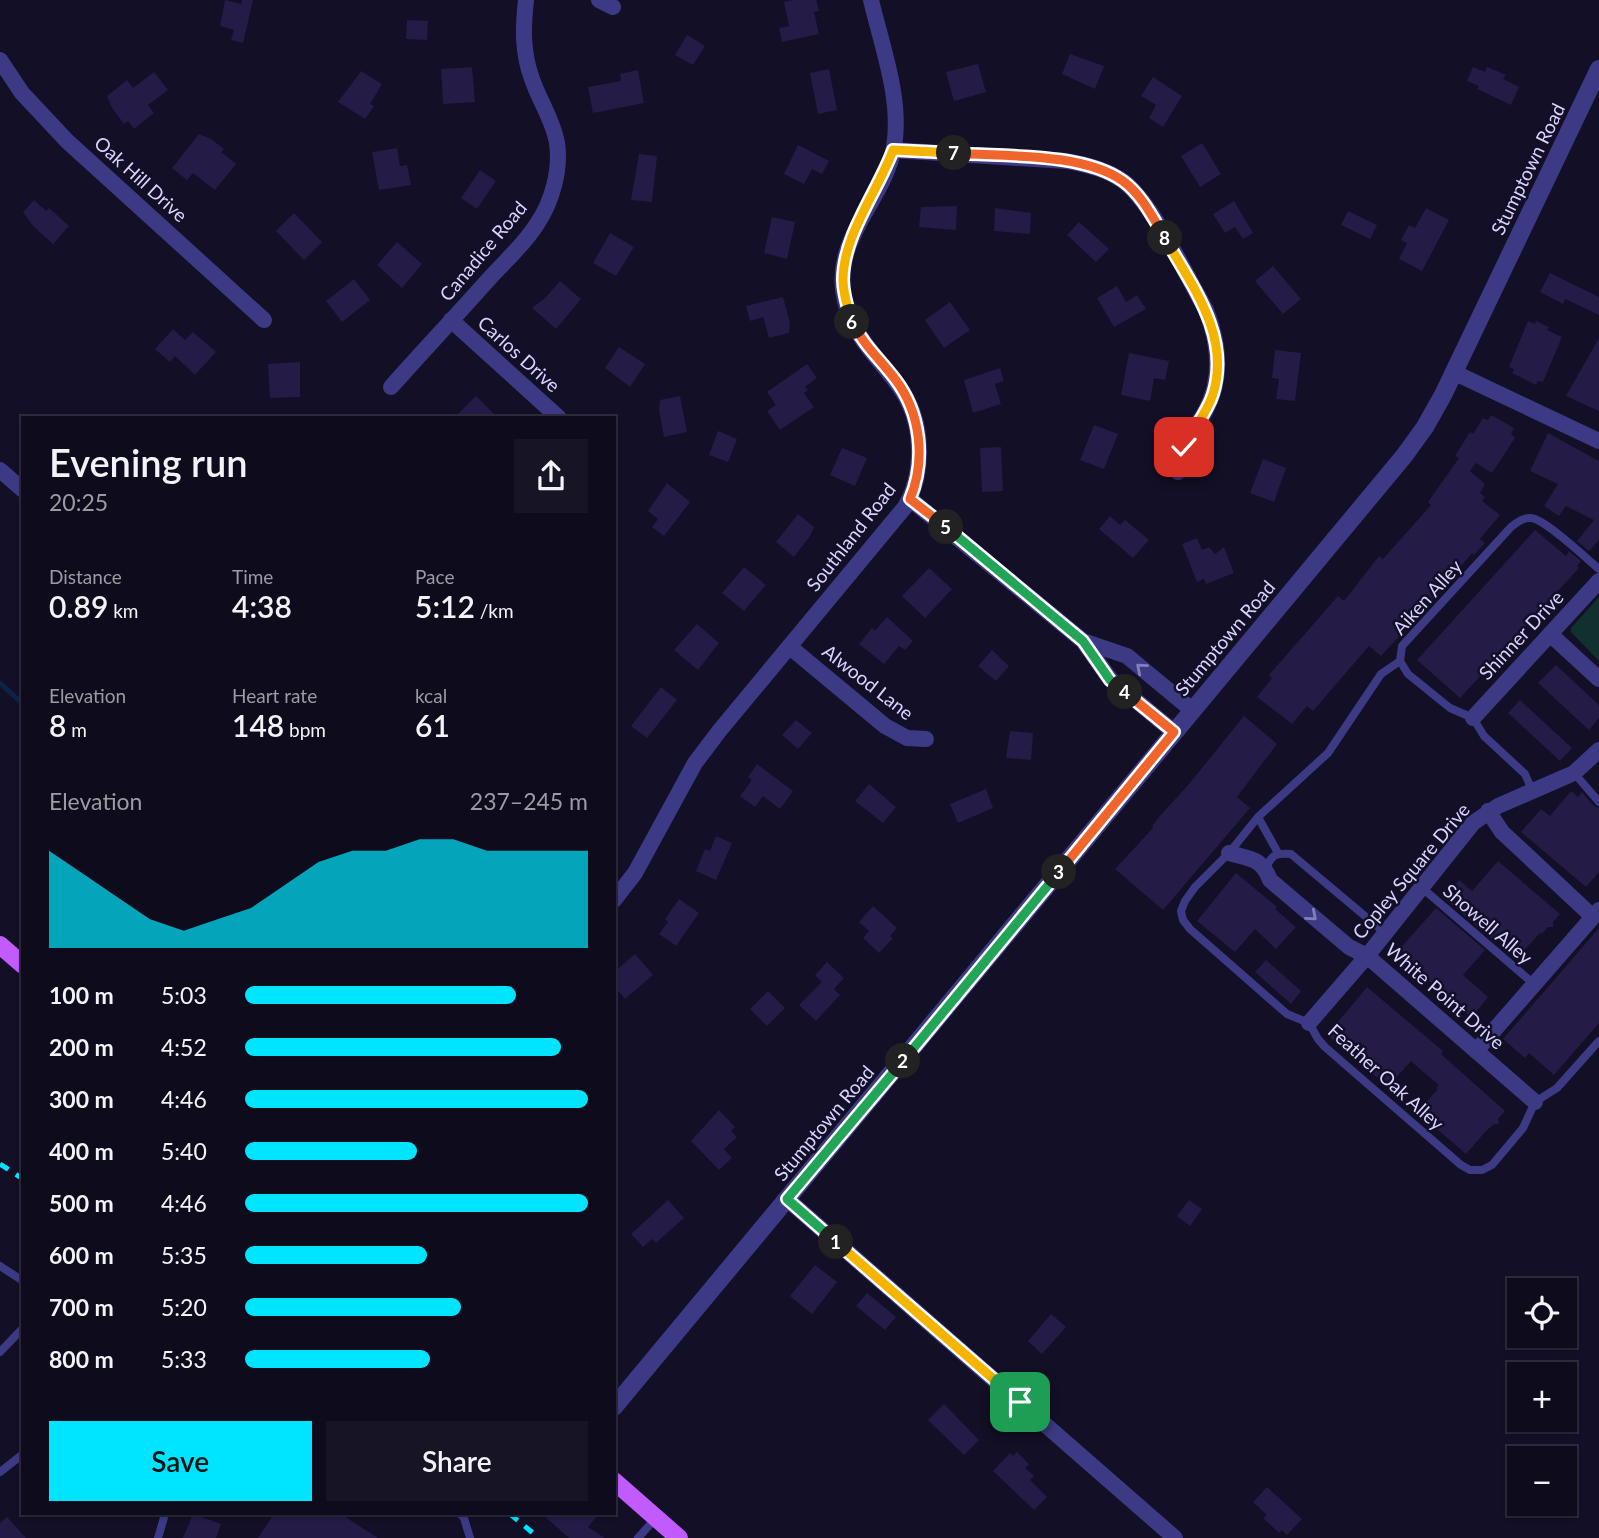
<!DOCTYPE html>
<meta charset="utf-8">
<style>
:root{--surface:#0e0b1c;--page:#171425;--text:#f1f3f6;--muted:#9b9ba3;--line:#2e2b3b;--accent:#00e5ff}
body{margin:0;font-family:Lato,sans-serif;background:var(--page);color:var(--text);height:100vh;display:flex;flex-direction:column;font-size:26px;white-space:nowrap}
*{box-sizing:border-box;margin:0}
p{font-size:23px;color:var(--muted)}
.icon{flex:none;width:38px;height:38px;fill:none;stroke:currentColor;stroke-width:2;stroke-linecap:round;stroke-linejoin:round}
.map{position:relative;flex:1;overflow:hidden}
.details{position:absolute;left:21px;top:416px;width:595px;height:1099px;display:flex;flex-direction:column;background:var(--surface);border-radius:0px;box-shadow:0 2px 5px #0004,0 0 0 2px var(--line)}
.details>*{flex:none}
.tools{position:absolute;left:1507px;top:1278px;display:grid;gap:14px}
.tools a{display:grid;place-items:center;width:70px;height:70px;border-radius:0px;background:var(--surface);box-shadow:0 2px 5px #0004,0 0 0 2px var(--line);font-size:35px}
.pin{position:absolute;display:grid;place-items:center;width:60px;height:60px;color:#fff;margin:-30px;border-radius:14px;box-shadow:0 4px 10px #0006}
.km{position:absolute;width:35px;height:35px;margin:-18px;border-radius:50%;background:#222;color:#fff;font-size:19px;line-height:35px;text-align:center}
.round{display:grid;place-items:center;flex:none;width:74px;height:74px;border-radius:0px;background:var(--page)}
.headline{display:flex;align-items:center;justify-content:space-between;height:119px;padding:0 28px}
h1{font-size:38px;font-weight:600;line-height:52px}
.metrics{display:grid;grid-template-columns:repeat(3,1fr);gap:10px;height:119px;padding:7px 28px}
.metrics div{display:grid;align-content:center}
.metrics b{font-size:30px;font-weight:600}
.metrics small{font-size:19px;font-weight:400}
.metrics p{font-size:19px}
.chart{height:196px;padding:14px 28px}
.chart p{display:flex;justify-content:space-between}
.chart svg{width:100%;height:126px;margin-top:7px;fill:var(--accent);opacity:.7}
.action{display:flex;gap:14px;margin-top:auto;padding:14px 28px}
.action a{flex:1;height:80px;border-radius:0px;background:var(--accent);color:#111;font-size:28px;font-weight:600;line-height:80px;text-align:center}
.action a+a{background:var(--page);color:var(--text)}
ul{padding:0 28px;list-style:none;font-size:23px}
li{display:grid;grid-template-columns:112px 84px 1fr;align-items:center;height:52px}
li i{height:18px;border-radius:9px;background:var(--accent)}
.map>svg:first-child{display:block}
.green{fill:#12302f}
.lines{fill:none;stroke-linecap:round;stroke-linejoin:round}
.stream{stroke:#0c2248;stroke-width:5}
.building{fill:#241b47}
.service{stroke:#3d3a85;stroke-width:8}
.minor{stroke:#3d3a85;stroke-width:16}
.tertiary{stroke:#3d3a85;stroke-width:18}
.primary{stroke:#c25bff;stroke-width:18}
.rail{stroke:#00e5ff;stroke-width:5;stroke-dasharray:10 9;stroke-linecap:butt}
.oneway{stroke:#837fbc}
.split-1-casing{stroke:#fff;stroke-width:14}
.split-2-casing{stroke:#fff;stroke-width:14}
.split-3-casing{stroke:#fff;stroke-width:14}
.split-4-casing{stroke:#fff;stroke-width:14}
.split-5-casing{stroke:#fff;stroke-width:14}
.split-6-casing{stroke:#fff;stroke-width:14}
.split-7-casing{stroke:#fff;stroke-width:14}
.split-8-casing{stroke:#fff;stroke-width:14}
.split-9-casing{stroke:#fff;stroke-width:14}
.split-1{stroke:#f5b400;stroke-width:9}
.split-2{stroke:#22a559;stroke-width:9}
.split-3{stroke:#22a559;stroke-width:9}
.split-4{stroke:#f0652b;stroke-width:9}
.split-5{stroke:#22a559;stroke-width:9}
.split-6{stroke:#f0652b;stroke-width:9}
.split-7{stroke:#f5b400;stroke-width:9}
.split-8{stroke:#f0652b;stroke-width:9}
.split-9{stroke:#f5b400;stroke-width:9}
.labels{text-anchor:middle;stroke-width:5;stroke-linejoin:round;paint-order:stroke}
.street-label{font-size:19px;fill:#d9d4ff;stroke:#130f26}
</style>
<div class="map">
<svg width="1599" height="1538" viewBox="0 0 1599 1538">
<rect width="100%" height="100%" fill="#130f26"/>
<!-- green -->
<path class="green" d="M 1599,597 L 1599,661 L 1571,632 L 1571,628 Z"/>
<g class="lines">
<!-- stream -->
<path class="stream" d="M 0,683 L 23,704"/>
</g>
<!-- building -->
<path class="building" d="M 225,0 L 241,4 L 242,0 L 253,0 L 243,43 L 231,40 L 234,30 L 220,26 Z
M 792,0 L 816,0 L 819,11 L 814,12 L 819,34 L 782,42 L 779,28 L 789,26 L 784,2 Z
M 407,20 L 428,21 L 427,40 L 406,39 Z
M 687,35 L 705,46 L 693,65 L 675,55 Z
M 1070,54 L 1104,66 L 1095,89 L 1062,74 Z
M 978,64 L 986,92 L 954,101 L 946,72 Z
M 472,67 L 475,102 L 443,104 L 441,69 Z
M 1473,67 L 1485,72 L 1487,67 L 1506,75 L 1503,79 L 1519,87 L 1511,105 L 1477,89 L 1479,86 L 1467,81 Z
M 829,69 L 837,110 L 818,114 L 810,73 Z
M 638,70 L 644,103 L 593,113 L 588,87 L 621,81 L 620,74 Z
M 361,71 L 382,84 L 370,104 L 374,106 L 365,119 L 338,102 Z
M 154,72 L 168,90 L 148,105 L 154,113 L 134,129 L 128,121 L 124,124 L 112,108 L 107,96 L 127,80 L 133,88 Z
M 1153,77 L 1182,96 L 1163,127 L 1149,118 L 1156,105 L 1141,96 Z
M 199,134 L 211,139 L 224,149 L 221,152 L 236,164 L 215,190 L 193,173 L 187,180 L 172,168 Z
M 1202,143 L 1221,174 L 1200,187 L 1181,156 Z
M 798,145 L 829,161 L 822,174 L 812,169 L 804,184 L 784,174 Z
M 397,148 L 400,166 L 407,165 L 411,185 L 379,190 L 372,152 Z
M 639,154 L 657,156 L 652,202 L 631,200 Z
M 480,170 L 496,181 L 477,209 L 461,198 Z
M 34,200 L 46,211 L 49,208 L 69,226 L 53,244 L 33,226 L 23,212 Z
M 1234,201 L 1253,233 L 1243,239 L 1235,227 L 1225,233 L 1213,214 Z
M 957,206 L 956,230 L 919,227 L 921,207 Z
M 995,208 L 1031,213 L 1030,234 L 994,231 Z
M 1426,208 L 1449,220 L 1422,271 L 1399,259 L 1407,243 L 1401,240 L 1409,225 L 1415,228 Z
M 1348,211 L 1377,225 L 1370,239 L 1341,225 Z
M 294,213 L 322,242 L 304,260 L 276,231 Z
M 772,217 L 795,222 L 787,259 L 764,253 Z
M 1079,222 L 1109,249 L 1096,262 L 1067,235 Z
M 610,233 L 634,247 L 616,276 L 593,263 Z
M 397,242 L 422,264 L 402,288 L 377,265 Z
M 1273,266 L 1301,299 L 1283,314 L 1255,281 Z
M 1550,273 L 1599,297 L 1599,315 L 1565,299 L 1563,304 L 1540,292 Z
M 354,279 L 370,300 L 342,322 L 326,301 Z
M 560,281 L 581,299 L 556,329 L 532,308 L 545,298 Z
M 1117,286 L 1126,302 L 1137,295 L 1146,309 L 1114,327 L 1097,298 Z
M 783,297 L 790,323 L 789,333 L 769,338 L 763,317 L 750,321 L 746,306 Z
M 950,302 L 970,330 L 944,348 L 925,320 Z
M 1528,321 L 1535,324 L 1536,321 L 1549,327 L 1547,330 L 1562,337 L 1543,382 L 1538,381 L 1536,385 L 1512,373 L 1514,369 L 1509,367 Z
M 173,329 L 185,340 L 193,332 L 216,352 L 195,375 L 175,356 L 170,362 L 155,349 Z
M 1599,338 L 1599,411 L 1566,396 Z
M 619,347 L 645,364 L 630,387 L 605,368 Z
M 1275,350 L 1301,353 L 1295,401 L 1276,399 L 1279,379 L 1272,378 Z
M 1129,353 L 1169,361 L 1165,380 L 1154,378 L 1150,401 L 1121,395 Z
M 300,362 L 300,397 L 270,398 L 268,364 Z
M 807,364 L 817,378 L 805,387 L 808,390 L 804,393 L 814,407 L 780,430 L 767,411 L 776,405 L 767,392 Z
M 1000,368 L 1004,381 L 995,384 L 1001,404 L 973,413 L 964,380 Z
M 476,396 L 498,418 L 454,418 Z
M 680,396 L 687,432 L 664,437 L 659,410 L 660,400 Z
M 1491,415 L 1514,428 L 1511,434 L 1515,438 L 1492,473 L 1476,463 L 1470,471 L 1485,484 L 1480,493 L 1485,497 L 1482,501 L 1500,515 L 1480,539 L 1485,543 L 1474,555 L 1472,553 L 1438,594 L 1381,656 L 1369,646 L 1313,711 L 1307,706 L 1292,724 L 1257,697 L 1272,678 L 1269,675 L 1338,596 L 1344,601 L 1379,556 L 1383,559 L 1431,505 L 1428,502 L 1459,458 L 1455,456 L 1470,432 L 1473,434 L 1483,418 L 1488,420 Z
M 1094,425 L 1118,434 L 1104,469 L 1080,460 Z
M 718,431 L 737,439 L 728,462 L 709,455 Z
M 1548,433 L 1599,461 L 1599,540 L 1589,551 L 1577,541 L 1594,520 L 1566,506 L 1559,516 L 1544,506 L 1558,484 L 1530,471 Z
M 1001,447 L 1003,491 L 982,492 L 980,448 Z
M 842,448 L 867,458 L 855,486 L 830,475 Z
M 1263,459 L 1286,468 L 1274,502 L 1250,493 Z
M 667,483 L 690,502 L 664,536 L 652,527 L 658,519 L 648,511 Z
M 798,514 L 814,527 L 810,536 L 794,557 L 776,542 Z
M 1110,516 L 1120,525 L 1125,520 L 1149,540 L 1133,558 L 1099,529 Z
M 1535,530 L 1566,556 L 1569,551 L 1571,553 L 1581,561 L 1577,566 L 1579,568 L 1460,698 L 1417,660 Z
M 1197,538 L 1202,550 L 1209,547 L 1215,554 L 1224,547 L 1234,573 L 1206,584 L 1204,579 L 1197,582 L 1182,544 Z
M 744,567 L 766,585 L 744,611 L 722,593 Z
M 929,568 L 952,589 L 925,618 L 902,596 Z
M 887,617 L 913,641 L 905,650 L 899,646 L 884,664 L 859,644 L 872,628 L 875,631 Z
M 697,624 L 719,643 L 698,670 L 674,650 Z
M 992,650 L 1009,666 L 996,681 L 978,666 Z
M 1556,665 L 1599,705 L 1599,718 L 1589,730 L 1538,683 Z
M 661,687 L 677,700 L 647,738 L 631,726 Z
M 1520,700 L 1572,748 L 1560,761 L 1508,713 Z
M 1244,716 L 1277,744 L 1237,797 L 1250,808 L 1163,910 L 1115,869 L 1153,828 L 1152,826 L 1159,817 L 1189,784 Z
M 796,720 L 812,733 L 798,749 L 782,735 Z
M 1010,731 L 1033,733 L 1031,760 L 1006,758 Z
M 757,764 L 793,791 L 780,809 L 763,796 L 755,807 L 740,796 L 752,780 L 748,777 Z
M 869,784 L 896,807 L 883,823 L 855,801 Z
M 986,789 L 993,808 L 958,823 L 950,804 Z
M 1571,791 L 1578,797 L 1582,792 L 1594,806 L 1599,808 L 1599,872 L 1586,887 L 1521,832 L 1541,809 L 1550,816 Z
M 716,836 L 732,843 L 716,880 L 696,871 L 705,849 L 710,851 Z
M 1498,861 L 1560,914 L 1553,922 L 1553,927 L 1548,927 L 1542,934 L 1540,933 L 1520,955 L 1498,935 L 1494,941 L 1444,898 L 1459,880 L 1472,891 Z
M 1236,873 L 1277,907 L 1275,909 L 1296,927 L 1276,949 L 1255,929 L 1235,952 L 1197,921 Z
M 679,899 L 699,913 L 676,946 L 659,934 L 668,922 L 665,919 Z
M 873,906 L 897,928 L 890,936 L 893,938 L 879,953 L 863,938 L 869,931 L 859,922 Z
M 1436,908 L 1485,950 L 1463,975 L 1488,997 L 1471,1018 L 1422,975 L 1424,973 L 1396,953 Z
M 1599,928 L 1599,1023 L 1554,1075 L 1529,1053 L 1525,1058 L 1503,1039 Z
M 635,954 L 653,975 L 625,999 L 614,986 L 614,972 Z
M 1266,960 L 1301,991 L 1291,1004 L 1255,972 Z
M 827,962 L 844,978 L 834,989 L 840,995 L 816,1021 L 799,1005 L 822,982 L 815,975 Z
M 1367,987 L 1443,1051 L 1441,1054 L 1505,1111 L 1498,1119 L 1499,1124 L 1494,1124 L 1486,1131 L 1466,1154 L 1417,1112 L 1438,1089 L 1436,1088 L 1439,1085 L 1421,1070 L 1411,1061 L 1388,1087 L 1327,1035 Z
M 768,991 L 785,1008 L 767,1026 L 750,1009 Z
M 719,1110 L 735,1127 L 731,1131 L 737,1137 L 724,1149 L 732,1158 L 719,1170 L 691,1141 Z
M 668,1200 L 684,1218 L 656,1243 L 652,1239 L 643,1247 L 631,1234 Z
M 1189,1200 L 1202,1209 L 1190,1226 L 1177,1216 Z
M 815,1265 L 837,1282 L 812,1314 L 790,1296 Z
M 867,1293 L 896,1317 L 885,1330 L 856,1306 Z
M 1051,1314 L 1066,1327 L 1042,1354 L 1028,1341 Z
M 944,1404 L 979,1440 L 964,1455 L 928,1420 Z
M 1017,1452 L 1029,1464 L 1025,1468 L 1034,1476 L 1030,1480 L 1047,1497 L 1034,1510 L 993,1471 L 1010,1453 L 1013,1456 Z
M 1267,1487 L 1302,1519 L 1287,1535 L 1282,1530 L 1279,1533 L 1263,1518 L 1267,1515 L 1253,1502 Z
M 193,1514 L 221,1524 L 216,1538 L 183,1538 Z
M 274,1514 L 341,1514 L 378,1538 L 258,1538 Z
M 542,1514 L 599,1514 L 588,1527 L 605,1538 L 569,1538 Z
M 7,1517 L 26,1538 L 0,1538 L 0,1523 Z"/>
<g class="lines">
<!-- service -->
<path class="service" d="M 1400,661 L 1381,674 L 1328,753 L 1258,817 L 1229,853 L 1195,887 L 1185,901 L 1181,911 L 1183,920 L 1190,929 L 1287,1014 L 1309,1023 L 1318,1039 L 1325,1047 L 1461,1165 L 1470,1170 L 1482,1170 L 1492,1165 L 1523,1128 L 1535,1102 L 1557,1088 L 1599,1041
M 1574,773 L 1599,802
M 1532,790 L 1525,774 L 1484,736 L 1473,718 L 1450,708 L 1408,674 L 1400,661 L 1402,646 L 1511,527 C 1517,522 1524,517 1531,518 C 1545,519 1586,558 1599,569
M 1258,817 L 1278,853
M 1266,868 C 1272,854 1276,853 1291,854 L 1384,932
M 1421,887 L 1534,984
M 0,1266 L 23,1281
M 0,1352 L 23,1328
M 0,1472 L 23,1454
M 460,1514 L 464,1518 L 470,1538
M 158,1538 L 165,1514
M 638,1538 L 656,1518"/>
<!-- minor -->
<path class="minor" d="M 599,0 L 613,7
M 0,60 L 22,93 L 67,141 L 264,320
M 893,150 L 1067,161 C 1087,165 1106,169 1123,181 C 1152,202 1187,277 1206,310 C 1219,343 1223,379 1205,412 C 1199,423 1189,433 1185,445 C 1181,453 1180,463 1178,472
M 451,320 L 559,418
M 1453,372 L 1599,441
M 391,387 C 423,351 456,316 488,280 C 504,262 524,245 537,224 C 552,202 561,170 557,143 C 553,120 539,100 532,79 C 522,52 523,27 526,0
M 0,470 L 23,490
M 910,499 L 1083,641 L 1110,679 L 1174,732
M 1550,634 L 1599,679
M 1083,641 L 1127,656 L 1192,710
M 790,647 L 885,726 L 907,738 L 926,739
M 1473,718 L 1599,581
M 1488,811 L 1502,832 L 1593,917
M 1229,853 C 1250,859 1262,858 1270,880 L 1349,947 L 1367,956 L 1535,1102
M 614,900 L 635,873 L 695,763 L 720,730 L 905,507 C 915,490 919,471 919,451 C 919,376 861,365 845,301 C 830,239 884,202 894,147 C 902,99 882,47 871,0
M 1309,1023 L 1367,956 L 1473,823 L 1498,806 L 1574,773 L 1599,750
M 1476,1051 L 1599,910
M 787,1199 L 1175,1538"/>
<!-- tertiary -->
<path class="tertiary" d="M 614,1407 L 1404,456 L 1425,427 L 1443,395 L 1599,69"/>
<!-- primary -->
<path class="primary" d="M 0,945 L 23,965
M 614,1481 L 679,1538"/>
<!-- rail -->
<path class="rail" d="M 0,1164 L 23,1179
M 510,1514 L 539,1538"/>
</g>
<!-- one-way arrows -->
<defs><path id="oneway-chevron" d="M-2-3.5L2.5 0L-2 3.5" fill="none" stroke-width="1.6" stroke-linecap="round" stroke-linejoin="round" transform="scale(1.75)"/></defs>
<g class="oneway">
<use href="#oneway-chevron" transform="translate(1141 668) rotate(-140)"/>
<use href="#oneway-chevron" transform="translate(1312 916) rotate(41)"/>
</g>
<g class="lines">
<!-- split-1 casing -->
<g class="split-1-casing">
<path id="split-1" d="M 836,1242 L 1020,1402"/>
</g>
<!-- split-2 casing -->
<g class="split-2-casing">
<path id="split-2" d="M 836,1242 L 787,1199 L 903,1061"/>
</g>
<!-- split-3 casing -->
<g class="split-3-casing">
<path id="split-3" d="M 903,1061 L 1059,872"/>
</g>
<!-- split-4 casing -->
<g class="split-4-casing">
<path id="split-4" d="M 1059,872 L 1174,732 L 1125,692"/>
</g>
<!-- split-5 casing -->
<g class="split-5-casing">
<path id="split-5" d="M 946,527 L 1083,641 L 1110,680 L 1125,692"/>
</g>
<!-- split-6 casing -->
<g class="split-6-casing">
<path id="split-6" d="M 852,322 C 865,347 879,358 895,379 C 921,413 926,460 910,499 L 946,527"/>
</g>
<!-- split-7 casing -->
<g class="split-7-casing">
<path id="split-7" d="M 852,322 C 848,308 843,295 843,280 C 843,235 878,191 893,150 L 954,153"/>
</g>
<!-- split-8 casing -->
<g class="split-8-casing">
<path id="split-8" d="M 954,153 C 1004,157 1082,152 1123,181 C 1142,195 1153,218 1165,238"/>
</g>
<!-- split-9 casing -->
<g class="split-9-casing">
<path id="split-9" d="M 1165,238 C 1192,286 1231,336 1213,394 C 1207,413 1193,429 1184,447"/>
</g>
<!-- split-1 -->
<use href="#split-1" class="split-1"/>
<!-- split-2 -->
<use href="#split-2" class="split-2"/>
<!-- split-3 -->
<use href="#split-3" class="split-3"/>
<!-- split-4 -->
<use href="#split-4" class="split-4"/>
<!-- split-5 -->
<use href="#split-5" class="split-5"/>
<!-- split-6 -->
<use href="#split-6" class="split-6"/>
<!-- split-7 -->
<use href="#split-7" class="split-7"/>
<!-- split-8 -->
<use href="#split-8" class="split-8"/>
<!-- split-9 -->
<use href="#split-9" class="split-9"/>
</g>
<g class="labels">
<!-- street labels -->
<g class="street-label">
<text transform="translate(1528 169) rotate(-64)" y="7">Stumptown Road</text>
<text transform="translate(141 179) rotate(42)" y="7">Oak Hill Drive</text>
<text transform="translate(483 251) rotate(-50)" y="7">Canadice Road</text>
<text transform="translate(519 354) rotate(42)" y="7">Carlos Drive</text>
<text transform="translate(851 537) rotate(-52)" y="7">Southland Road</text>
<text transform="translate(1427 597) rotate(-48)" y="7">Aiken Alley</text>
<text transform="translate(1521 635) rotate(-47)" y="7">Shinner Drive</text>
<text transform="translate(1225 638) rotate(-50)" y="7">Stumptown Road</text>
<text transform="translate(868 682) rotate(38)" y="7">Alwood Lane</text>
<text transform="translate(1411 871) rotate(-50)" y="7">Copley Square Drive</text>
<text transform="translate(1488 924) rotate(41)" y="7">Showell Alley</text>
<text transform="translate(1445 996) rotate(41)" y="7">White Point Drive</text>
<text transform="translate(1386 1077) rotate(42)" y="7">Feather Oak Alley</text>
<text transform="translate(824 1123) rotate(-50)" y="7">Stumptown Road</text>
</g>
</g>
</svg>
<div class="tools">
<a><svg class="icon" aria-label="locate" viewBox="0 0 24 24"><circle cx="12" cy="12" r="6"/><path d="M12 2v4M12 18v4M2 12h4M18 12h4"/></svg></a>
<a>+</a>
<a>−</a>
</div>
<div class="pin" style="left:1020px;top:1402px;background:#1e9e55"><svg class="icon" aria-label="arrive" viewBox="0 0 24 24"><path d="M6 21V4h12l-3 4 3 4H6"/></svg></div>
<div class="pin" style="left:1184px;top:447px;background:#d93025"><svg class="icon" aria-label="check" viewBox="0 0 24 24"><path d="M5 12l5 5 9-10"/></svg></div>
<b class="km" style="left:836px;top:1242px">1</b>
<b class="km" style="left:903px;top:1061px">2</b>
<b class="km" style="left:1059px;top:872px">3</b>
<b class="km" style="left:1125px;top:692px">4</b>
<b class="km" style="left:946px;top:527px">5</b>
<b class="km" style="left:852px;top:322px">6</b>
<b class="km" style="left:954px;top:153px">7</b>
<b class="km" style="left:1165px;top:238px">8</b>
<section class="details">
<div class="headline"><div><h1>Evening run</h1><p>20:25</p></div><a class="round"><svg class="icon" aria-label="share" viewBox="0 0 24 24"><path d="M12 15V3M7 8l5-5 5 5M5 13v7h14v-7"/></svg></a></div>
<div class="metrics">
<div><p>Distance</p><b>0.89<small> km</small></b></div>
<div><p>Time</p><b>4:38</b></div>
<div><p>Pace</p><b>5:12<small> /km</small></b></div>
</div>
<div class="metrics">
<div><p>Elevation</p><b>8<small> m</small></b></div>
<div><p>Heart rate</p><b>148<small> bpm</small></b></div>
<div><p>kcal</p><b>61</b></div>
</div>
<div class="chart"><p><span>Elevation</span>237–245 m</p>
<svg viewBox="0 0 160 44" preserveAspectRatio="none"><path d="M0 44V10L10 18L20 26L30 34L40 38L50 34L60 30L70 22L80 14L90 10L100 10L110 6L120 6L130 10L140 10L150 10L160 10V44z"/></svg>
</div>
<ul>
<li><b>100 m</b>5:03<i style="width:79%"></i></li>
<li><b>200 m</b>4:52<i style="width:92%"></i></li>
<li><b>300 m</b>4:46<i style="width:100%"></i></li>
<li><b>400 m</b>5:40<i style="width:50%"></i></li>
<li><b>500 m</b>4:46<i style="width:100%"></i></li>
<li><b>600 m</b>5:35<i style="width:53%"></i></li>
<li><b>700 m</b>5:20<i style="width:63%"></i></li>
<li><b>800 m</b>5:33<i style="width:54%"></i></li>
</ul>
<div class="action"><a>Save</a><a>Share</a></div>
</section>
</div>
